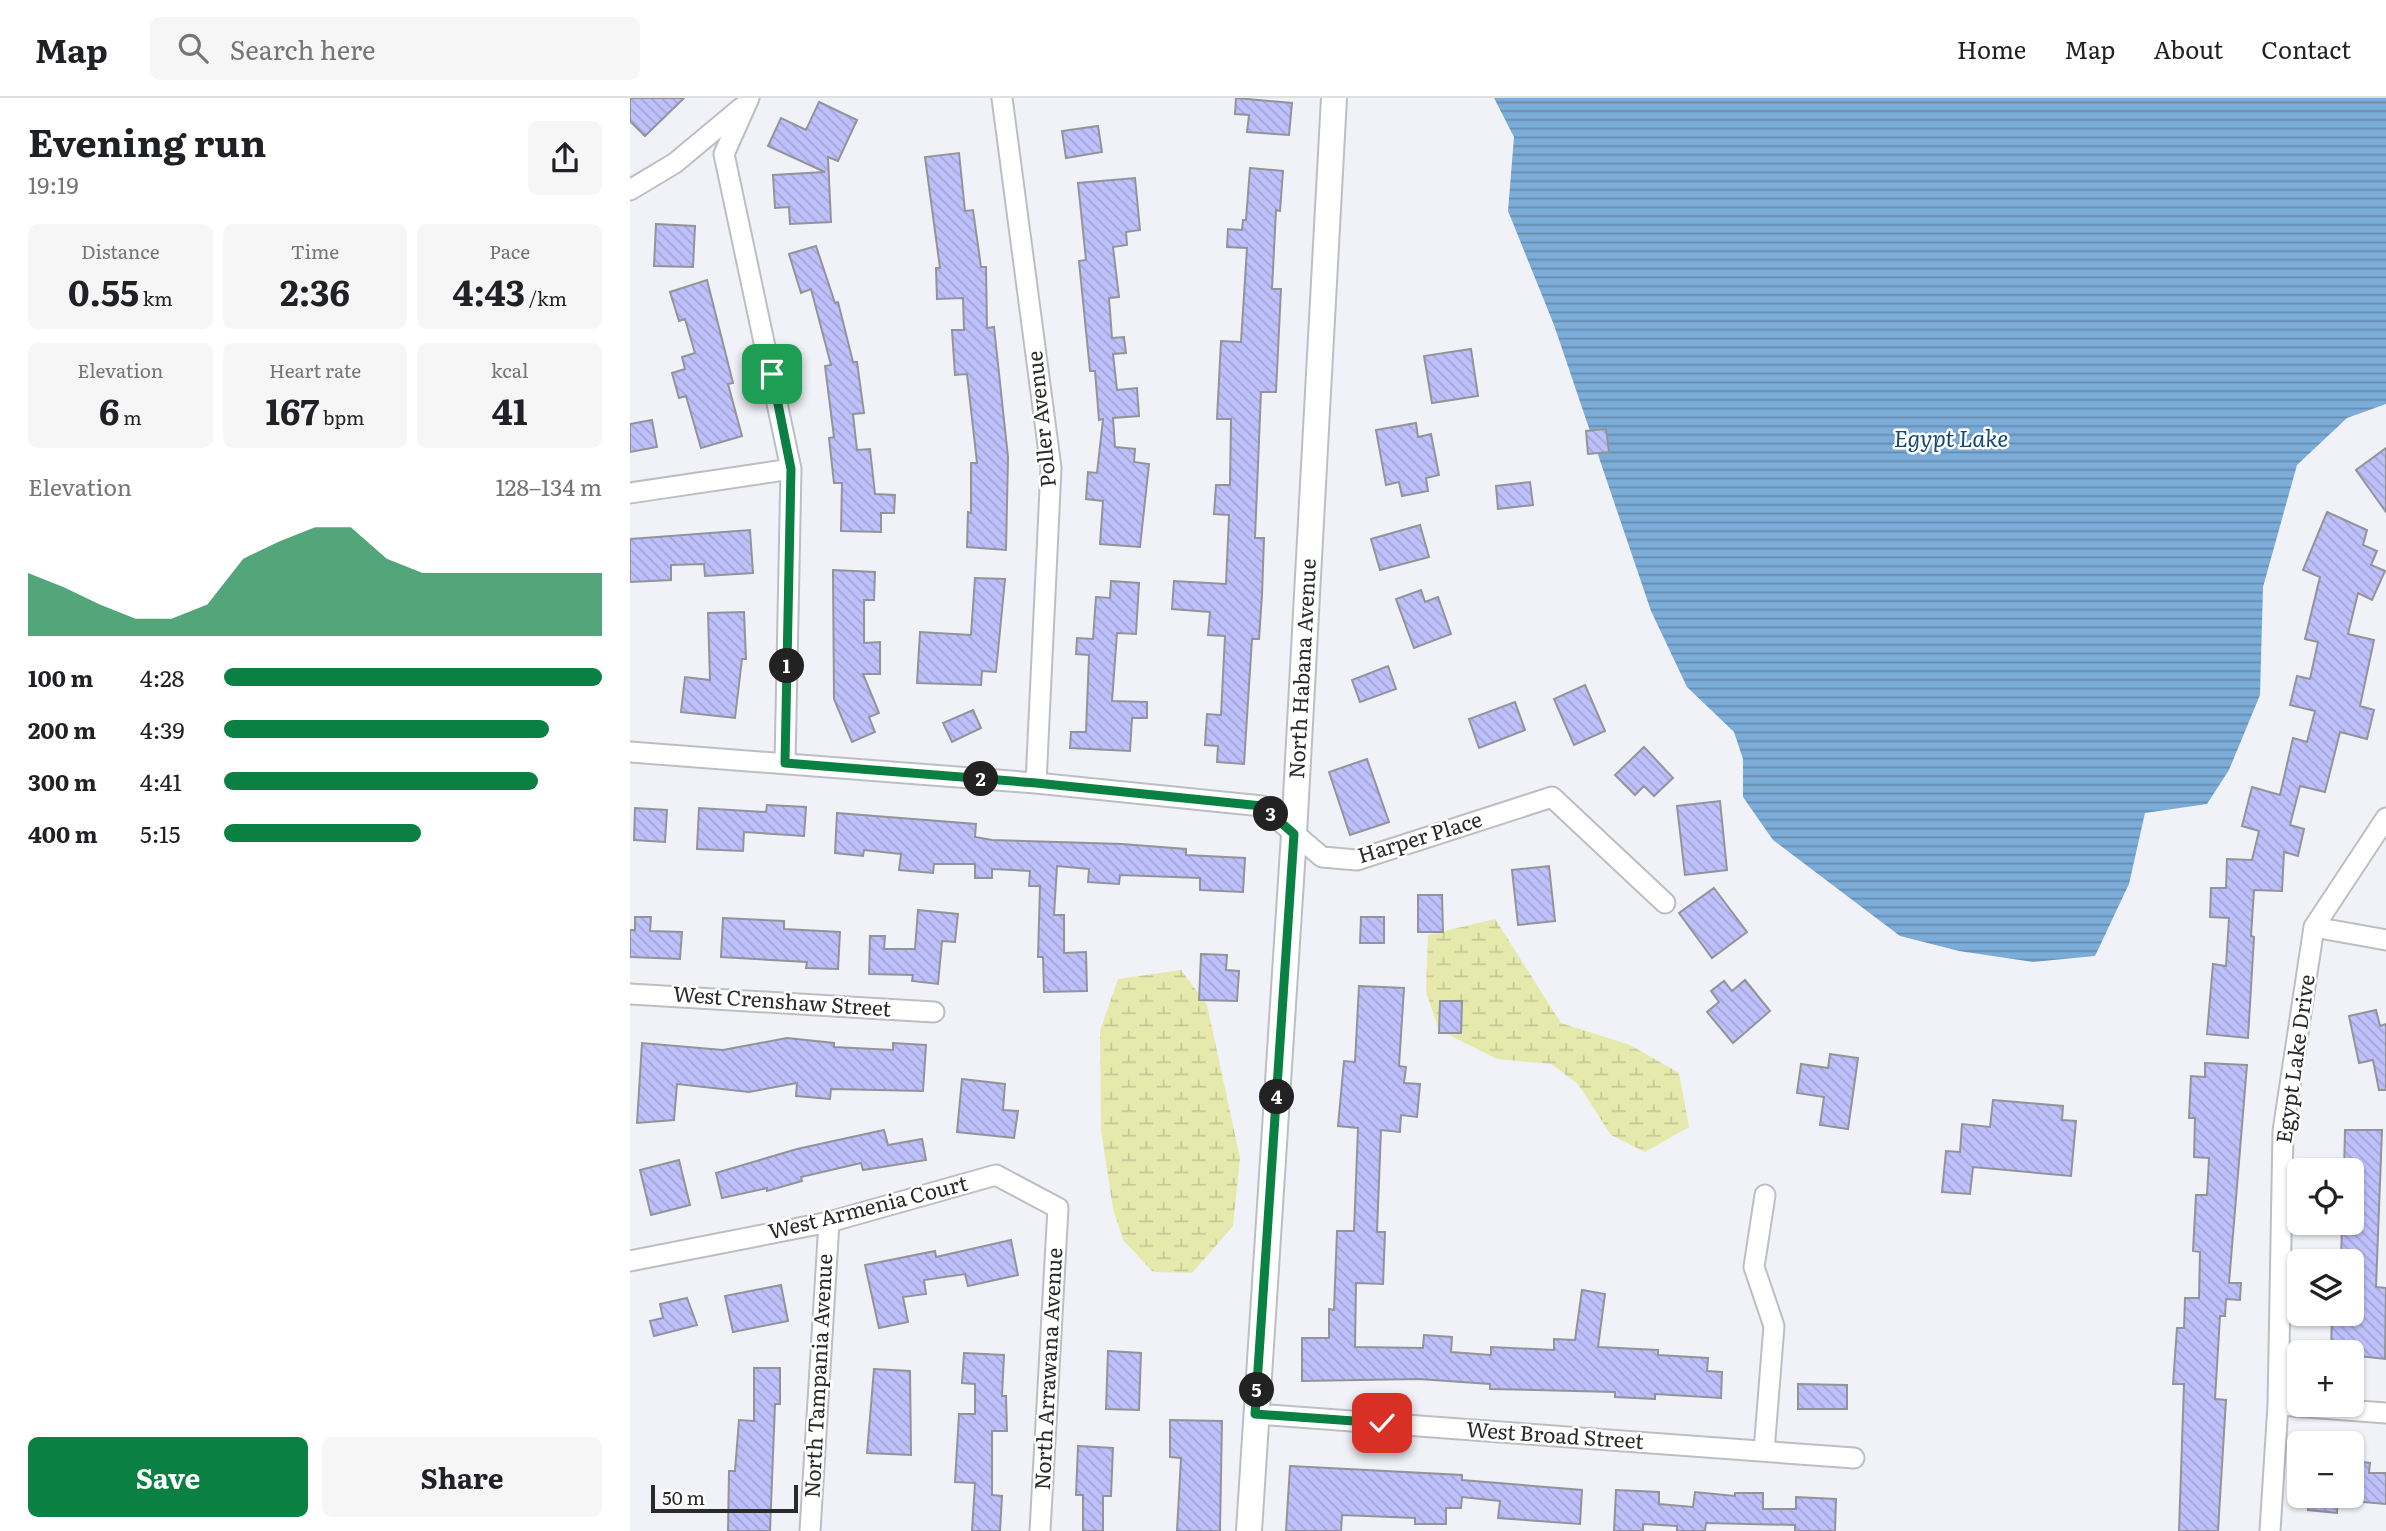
<!DOCTYPE html>
<meta charset="utf-8">
<style>
:root{--surface:#fff;--page:#f6f6f6;--text:#202124;--muted:#757577;--line:#e0e0e0;--accent:#0b8043}
body{margin:0;font-family:Literata,serif;background:var(--page);color:var(--text);height:100vh;display:flex;flex-direction:column;font-size:26px;white-space:nowrap}
*{box-sizing:border-box;margin:0}
p{font-size:23px;color:var(--muted)}
.icon{flex:none;width:38px;height:38px;fill:none;stroke:currentColor;stroke-width:2;stroke-linecap:round;stroke-linejoin:round}
.map{position:relative;flex:1;overflow:hidden}
.details{display:flex;flex-direction:column;background:var(--surface);width:630px}
.details>*{flex:none}
.fabs{position:absolute;left:1657px;top:1060px;display:grid;gap:14px}
.fabs a{display:grid;place-items:center;width:77px;height:77px;border-radius:10px;background:var(--surface);box-shadow:0 2px 5px #0004;font-size:35px}
.scale{position:absolute;left:21px;bottom:18px;width:147px;box-sizing:border-box;padding-left:7px;border:4px solid #2a2a2c;border-top:0;font-size:19px;line-height:24px;white-space:nowrap;color:#2a2a2c;-webkit-text-stroke:5px #fff;paint-order:stroke}
.pin{position:absolute;display:grid;place-items:center;width:60px;height:60px;color:#fff;margin:-30px;border-radius:14px;box-shadow:0 4px 10px #0006}
.km{position:absolute;width:35px;height:35px;margin:-18px;border-radius:50%;background:#222;color:#fff;font-size:19px;line-height:35px;text-align:center}
.round{display:grid;place-items:center;flex:none;width:74px;height:74px;border-radius:10px;background:var(--page)}
.headline{display:flex;align-items:center;justify-content:space-between;height:119px;padding:0 28px}
h1{font-size:38px;font-weight:700;line-height:52px}
.metrics{display:grid;grid-template-columns:repeat(3,1fr);gap:10px;height:119px;padding:7px 28px}
.metrics div{display:grid;align-content:center;border-radius:10px;background:var(--page);text-align:center}
.metrics b{font-size:35px;font-weight:700}
.metrics small{font-size:19px;font-weight:400}
.metrics p{font-size:19px}
.chart{height:196px;padding:14px 28px}
.chart p{display:flex;justify-content:space-between}
.chart svg{width:100%;height:126px;margin-top:7px;fill:var(--accent);opacity:.7}
.cta{display:flex;gap:14px;margin-top:auto;padding:14px 28px}
.cta a{flex:1;height:80px;border-radius:10px;background:var(--accent);color:#fff;font-size:28px;font-weight:700;line-height:80px;text-align:center}
.cta a+a{background:var(--page);color:var(--text)}
ul{padding:0 28px;list-style:none;font-size:23px}
li{display:grid;grid-template-columns:112px 84px 1fr;align-items:center;height:52px}
li i{height:18px;border-radius:9px;background:var(--accent)}
header{display:flex;align-items:center;gap:42px;box-sizing:border-box;height:98px;padding:0 35px;background:var(--surface);border-bottom:2px solid var(--line)}
header strong{font-size:33px}
nav{display:flex;gap:38px;margin-inline-start:auto;font-size:24px}
.search{width:490px;height:63px;background:var(--page);display:flex;align-items:center;gap:18px;box-sizing:border-box;padding:0 24px;border-radius:10px;color:var(--muted);font-size:26px}
main{display:flex;flex:1;min-height:0}
.map>svg:first-child{display:block}
.wetland{fill:url(#wetland-marsh)}
.water{fill:url(#water-rules)}
.building{fill:url(#building-back-hatch);stroke:#939499;stroke-width:2}
.lines{fill:none;stroke-linecap:round;stroke-linejoin:round}
.minor-casing{stroke:#bdbec4;stroke-width:23}
.tertiary-casing{stroke:#bdbec4;stroke-width:28}
.minor{stroke:#fff;stroke-width:19}
.tertiary{stroke:#fff;stroke-width:24}
.route-casing{stroke:#fff;stroke-width:14}
.route{stroke:#0b8043;stroke-width:9}
.labels{text-anchor:middle;stroke-width:5;stroke-linejoin:round;paint-order:stroke}
.street-label{font-size:21px;fill:#2a2a2c;stroke:#fff}
.water-label{font-size:23px;font-style:italic;fill:#144a74;stroke:#fff}
</style>
<header>
<strong>Map</strong>
<div class="search"><svg class="icon" aria-label="search" viewBox="0 0 24 24"><circle cx="10" cy="10" r="6"/><path d="M15 15l6 6"/></svg>Search here</div>
<nav><a>Home</a><a>Map</a><a>About</a><a>Contact</a></nav>
</header>
<main>
<section class="details">
<div class="headline"><div><h1>Evening run</h1><p>19:19</p></div><a class="round"><svg class="icon" aria-label="share" viewBox="0 0 24 24"><path d="M12 15V3M7 8l5-5 5 5M5 13v7h14v-7"/></svg></a></div>
<div class="metrics">
<div><p>Distance</p><b>0.55<small> km</small></b></div>
<div><p>Time</p><b>2:36</b></div>
<div><p>Pace</p><b>4:43<small> /km</small></b></div>
</div>
<div class="metrics">
<div><p>Elevation</p><b>6<small> m</small></b></div>
<div><p>Heart rate</p><b>167<small> bpm</small></b></div>
<div><p>kcal</p><b>41</b></div>
</div>
<div class="chart"><p><span>Elevation</span>128–134 m</p>
<svg viewBox="0 0 160 44" preserveAspectRatio="none"><path d="M0 44V22L10 27L20 33L30 38L40 38L50 33L60 17L70 11L80 6L90 6L100 17L110 22L120 22L130 22L140 22L150 22L160 22V44z"/></svg>
</div>
<ul>
<li><b>100 m</b>4:28<i style="width:100%"></i></li>
<li><b>200 m</b>4:39<i style="width:86%"></i></li>
<li><b>300 m</b>4:41<i style="width:83%"></i></li>
<li><b>400 m</b>5:15<i style="width:52%"></i></li>
</ul>
<div class="cta"><a>Save</a><a>Share</a></div>
</section>
<div class="map">
<svg width="1756" height="1433" viewBox="0 0 1756 1433">
<defs>
<pattern id="wetland-marsh" width="20" height="14" patternUnits="userSpaceOnUse" patternTransform="scale(1.75)"><rect width="20" height="14" fill="#e5e9ac"/><path d="M1 5h8M5 5V1M11 12h8M15 12V8" fill="none" stroke="#c5c894"/></pattern>
<pattern id="water-rules" width="6" height="5" patternUnits="userSpaceOnUse" patternTransform="scale(1.75)"><rect width="6" height="5" fill="#7cacd8"/><path d="M0 2.5h6" fill="none" stroke="#668caf"/></pattern>
<pattern id="building-back-hatch" width="6" height="6" patternUnits="userSpaceOnUse" patternTransform="scale(1.75)"><rect width="6" height="6" fill="#bdc0fa"/><path d="M-1 5l2 2M0 0l6 6M5-1l2 2" fill="none" stroke="#a3a5d6"/></pattern>
</defs>
<rect width="100%" height="100%" fill="#f1f2f8"/>
<!-- wetland -->
<path class="wetland" d="M 865,821 L 931,925 L 1000,947 L 1049,975 L 1059,1029 L 1015,1054 L 981,1037 L 948,986 L 921,966 L 867,961 L 809,932 L 796,894 L 798,837 Z
M 551,872 L 577,907 L 610,1060 L 603,1128 L 562,1175 L 523,1174 L 493,1142 L 483,1111 L 471,1032 L 470,933 L 488,881 Z"/>
<!-- water -->
<path class="water" d="M 864,0 L 1756,0 L 1756,306 L 1717,320 L 1667,367 L 1633,489 L 1630,597 L 1599,672 L 1577,706 L 1515,715 L 1499,786 L 1465,858 L 1403,864 L 1329,853 L 1270,838 L 1143,742 L 1113,699 L 1113,661 L 1104,634 L 1057,589 L 1021,513 L 924,227 L 878,113 L 884,39 Z"/>
<!-- building -->
<path class="building" d="M 0,0 L 54,0 L 15,38 L 0,23 Z
M 606,0 L 662,5 L 659,37 L 617,34 L 619,17 L 605,16 Z
M 189,4 L 227,22 L 208,63 L 198,59 L 201,124 L 160,126 L 159,109 L 145,110 L 143,77 L 195,74 L 138,48 L 151,20 L 176,32 Z
M 468,28 L 472,54 L 436,60 L 432,33 Z
M 329,55 L 335,113 L 343,112 L 351,169 L 356,169 L 357,230 L 364,229 L 378,359 L 376,452 L 337,449 L 338,414 L 341,415 L 341,365 L 347,365 L 337,276 L 325,277 L 322,232 L 334,232 L 333,200 L 307,201 L 306,170 L 310,170 L 295,59 Z
M 620,70 L 653,73 L 650,113 L 646,112 L 642,191 L 651,191 L 646,294 L 631,294 L 625,440 L 634,440 L 632,497 L 629,541 L 622,541 L 614,666 L 587,664 L 588,648 L 575,647 L 577,616 L 591,617 L 595,538 L 578,537 L 580,514 L 542,511 L 544,483 L 596,486 L 599,417 L 584,416 L 586,387 L 600,387 L 601,321 L 587,321 L 591,243 L 611,244 L 617,150 L 597,149 L 598,131 L 612,132 L 613,122 L 616,122 Z
M 505,80 L 510,132 L 496,134 L 497,147 L 483,149 L 489,199 L 479,200 L 482,240 L 494,239 L 496,255 L 483,256 L 487,292 L 507,290 L 509,318 L 483,320 L 485,349 L 505,351 L 504,364 L 519,366 L 510,449 L 470,446 L 473,403 L 456,401 L 458,374 L 467,375 L 473,321 L 469,322 L 465,273 L 460,273 L 449,163 L 456,162 L 448,85 Z
M 26,126 L 65,128 L 63,169 L 24,168 Z
M 186,148 L 205,205 L 208,204 L 223,264 L 227,264 L 234,315 L 223,316 L 227,352 L 240,351 L 245,396 L 265,397 L 264,415 L 251,415 L 251,434 L 211,433 L 212,385 L 204,385 L 199,340 L 204,339 L 195,268 L 201,267 L 181,191 L 171,195 L 159,156 Z
M 77,182 L 103,285 L 98,286 L 112,338 L 71,350 L 56,298 L 49,300 L 42,275 L 55,271 L 52,259 L 65,255 L 55,221 L 49,223 L 40,194 Z
M 841,251 L 848,298 L 802,305 L 794,258 Z
M 22,322 L 27,349 L 0,354 L 0,326 Z
M 786,325 L 788,339 L 801,336 L 809,377 L 796,380 L 798,393 L 772,398 L 769,384 L 756,387 L 746,332 Z
M 976,331 L 979,354 L 958,356 L 956,333 Z
M 1756,350 L 1756,414 L 1726,372 Z
M 900,384 L 903,407 L 868,411 L 866,388 Z
M 1697,414 L 1737,432 L 1733,447 L 1747,453 L 1741,467 L 1755,473 L 1742,502 L 1728,495 L 1718,536 L 1744,542 L 1730,608 L 1744,612 L 1737,641 L 1710,634 L 1695,694 L 1670,688 L 1660,727 L 1674,731 L 1668,758 L 1654,754 L 1652,793 L 1624,792 L 1621,838 L 1624,839 L 1618,940 L 1577,936 L 1583,866 L 1596,868 L 1599,820 L 1580,819 L 1581,790 L 1596,790 L 1597,761 L 1622,762 L 1629,733 L 1612,728 L 1622,689 L 1650,697 L 1663,640 L 1677,644 L 1685,613 L 1660,607 L 1667,578 L 1680,581 L 1688,544 L 1675,541 L 1690,479 L 1673,472 Z
M 790,427 L 799,459 L 750,472 L 741,441 Z
M 120,432 L 123,475 L 75,478 L 74,466 L 41,467 L 41,482 L 0,484 L 0,441 Z
M 203,472 L 245,474 L 244,502 L 234,502 L 234,545 L 250,544 L 250,576 L 233,576 L 249,615 L 239,619 L 245,634 L 222,644 L 204,601 Z
M 345,480 L 375,481 L 366,574 L 352,573 L 351,587 L 287,585 L 290,534 L 341,537 Z
M 481,483 L 509,485 L 506,536 L 487,535 L 482,603 L 517,604 L 517,620 L 502,620 L 500,653 L 440,650 L 441,634 L 456,634 L 459,557 L 446,556 L 447,540 L 463,541 L 466,499 L 480,500 Z
M 791,492 L 795,504 L 808,499 L 821,536 L 784,550 L 766,501 Z
M 114,514 L 116,561 L 112,561 L 105,620 L 51,614 L 55,579 L 80,582 L 78,515 Z
M 758,568 L 766,591 L 730,604 L 722,582 Z
M 955,587 L 975,633 L 944,647 L 924,601 Z
M 885,604 L 895,632 L 849,650 L 839,621 Z
M 343,612 L 351,630 L 322,644 L 313,625 Z
M 1014,649 L 1043,680 L 1024,698 L 1014,688 L 1005,697 L 985,677 Z
M 737,661 L 759,724 L 720,737 L 699,674 Z
M 1090,703 L 1097,772 L 1055,777 L 1047,708 Z
M 137,707 L 176,709 L 174,738 L 114,734 L 113,753 L 67,751 L 69,710 L 136,714 Z
M 5,710 L 37,712 L 35,744 L 4,742 Z
M 207,715 L 346,726 L 345,739 L 362,742 L 492,746 L 556,751 L 556,757 L 615,760 L 613,794 L 570,792 L 570,780 L 490,777 L 489,786 L 458,784 L 459,771 L 427,768 L 424,817 L 434,817 L 434,855 L 456,854 L 457,893 L 414,894 L 413,859 L 408,859 L 410,788 L 399,788 L 400,773 L 362,771 L 362,780 L 345,780 L 345,766 L 304,766 L 303,775 L 269,772 L 271,756 L 234,752 L 233,758 L 205,755 Z
M 919,768 L 925,823 L 888,827 L 882,772 Z
M 1084,790 L 1117,834 L 1082,860 L 1049,815 Z
M 788,797 L 812,797 L 813,834 L 788,834 Z
M 288,812 L 328,816 L 325,844 L 312,843 L 308,886 L 282,883 L 283,877 L 239,876 L 240,838 L 255,838 L 254,851 L 285,851 Z
M 5,819 L 21,819 L 20,833 L 52,834 L 50,861 L 0,859 L 0,832 L 5,832 Z
M 731,819 L 754,819 L 754,845 L 730,845 Z
M 93,820 L 154,823 L 154,831 L 210,834 L 208,871 L 176,870 L 177,864 L 91,859 Z
M 571,856 L 597,857 L 596,872 L 609,873 L 607,903 L 569,902 Z
M 1115,882 L 1140,913 L 1103,945 L 1077,914 L 1089,904 L 1081,893 L 1094,883 L 1102,893 Z
M 729,888 L 774,890 L 769,968 L 776,969 L 774,985 L 790,986 L 787,1019 L 771,1017 L 770,1034 L 751,1032 L 747,1134 L 755,1134 L 753,1186 L 726,1185 L 725,1249 L 793,1250 L 794,1237 L 822,1239 L 821,1254 L 861,1257 L 861,1249 L 924,1252 L 924,1241 L 945,1242 L 952,1192 L 975,1196 L 968,1249 L 1028,1252 L 1028,1257 L 1078,1260 L 1077,1273 L 1092,1274 L 1091,1300 L 1025,1296 L 1025,1301 L 985,1299 L 985,1294 L 860,1291 L 860,1286 L 789,1281 L 672,1283 L 672,1240 L 699,1240 L 699,1211 L 704,1212 L 707,1133 L 724,1133 L 728,1030 L 708,1028 L 714,963 L 725,964 Z
M 810,903 L 832,903 L 831,935 L 809,935 Z
M 1746,912 L 1750,928 L 1756,926 L 1756,992 L 1749,992 L 1743,962 L 1729,965 L 1719,918 Z
M 157,940 L 204,945 L 204,949 L 263,952 L 263,945 L 296,947 L 293,993 L 201,991 L 200,1001 L 166,998 L 167,985 L 119,994 L 47,986 L 44,1022 L 7,1025 L 12,945 L 93,952 Z
M 1200,956 L 1228,960 L 1218,1031 L 1190,1027 L 1194,999 L 1167,995 L 1171,966 L 1198,970 Z
M 1575,965 L 1617,967 L 1599,1185 L 1611,1185 L 1610,1202 L 1596,1201 L 1595,1218 L 1590,1218 L 1585,1301 L 1596,1302 L 1588,1433 L 1549,1433 L 1554,1286 L 1543,1286 L 1547,1230 L 1554,1230 L 1555,1200 L 1569,1200 L 1570,1154 L 1563,1153 L 1566,1097 L 1577,1097 L 1579,1060 L 1564,1059 L 1565,1020 L 1559,1020 L 1561,978 L 1575,979 Z
M 332,981 L 375,986 L 373,1012 L 388,1013 L 384,1040 L 327,1034 Z
M 1363,1002 L 1433,1008 L 1432,1022 L 1446,1023 L 1441,1078 L 1343,1069 L 1340,1096 L 1312,1094 L 1316,1053 L 1330,1054 L 1332,1026 L 1360,1029 Z
M 254,1032 L 258,1047 L 292,1041 L 296,1062 L 233,1072 L 231,1065 L 171,1079 L 172,1083 L 137,1093 L 137,1090 L 92,1100 L 86,1075 L 167,1051 Z
M 1715,1032 L 1752,1032 L 1746,1189 L 1756,1190 L 1755,1261 L 1701,1255 L 1702,1216 L 1722,1216 L 1722,1164 L 1711,1164 L 1712,1125 L 1722,1125 L 1722,1073 L 1714,1073 Z
M 49,1062 L 60,1107 L 21,1117 L 10,1072 Z
M 381,1142 L 388,1177 L 338,1188 L 335,1176 L 294,1182 L 296,1196 L 273,1199 L 278,1224 L 249,1230 L 235,1167 L 305,1153 L 306,1159 Z
M 151,1187 L 158,1223 L 103,1234 L 95,1198 Z
M 57,1200 L 67,1227 L 24,1238 L 20,1223 L 33,1220 L 30,1206 Z
M 478,1253 L 511,1255 L 509,1312 L 476,1311 Z
M 334,1255 L 374,1257 L 372,1298 L 376,1298 L 377,1333 L 362,1333 L 362,1397 L 372,1398 L 370,1433 L 342,1433 L 345,1385 L 325,1384 L 329,1316 L 345,1316 L 345,1286 L 332,1285 Z
M 124,1270 L 150,1270 L 150,1306 L 145,1306 L 140,1433 L 98,1433 L 99,1373 L 105,1373 L 109,1322 L 124,1323 Z
M 244,1271 L 280,1273 L 281,1357 L 237,1355 Z
M 1168,1286 L 1217,1287 L 1217,1311 L 1168,1311 Z
M 540,1322 L 592,1323 L 590,1433 L 547,1433 L 551,1360 L 540,1359 Z
M 448,1348 L 483,1350 L 481,1398 L 473,1398 L 473,1433 L 453,1433 L 453,1397 L 446,1397 Z
M 1722,1363 L 1740,1365 L 1739,1375 L 1756,1375 L 1756,1406 L 1722,1403 Z
M 660,1368 L 832,1377 L 832,1382 L 952,1392 L 950,1426 L 868,1420 L 870,1403 L 832,1399 L 831,1410 L 816,1410 L 816,1426 L 785,1426 L 785,1420 L 712,1417 L 711,1433 L 656,1433 Z
M 986,1392 L 1029,1394 L 1029,1406 L 1063,1409 L 1065,1394 L 1105,1398 L 1105,1395 L 1133,1395 L 1133,1411 L 1166,1411 L 1166,1399 L 1206,1401 L 1205,1433 L 1165,1433 L 1165,1427 L 1076,1425 L 1075,1433 L 1047,1433 L 1047,1428 L 1013,1426 L 1013,1433 L 984,1433 Z
M 1679,1398 L 1708,1398 L 1707,1415 L 1678,1412 Z"/>
<g class="lines">
<!-- minor casing -->
<g class="minor-casing">
<path id="minor" d="M 119,0 L 94,56 L 161,371 L 155,665
M 372,0 L 421,370 L 406,685
M 0,92 L 45,65 L 111,10
M 0,395 L 161,371
M 0,654 L 406,685 L 632,708 L 692,759 L 727,762 L 922,699 L 1035,805
M 1684,829 L 1756,842
M 0,896 L 304,914
M 0,1163 L 199,1124 L 366,1077 L 428,1110 L 410,1433
M 1648,1307 L 1756,1315
M 626,1316 L 1224,1360
M 1134,1353 L 1144,1228 L 1124,1169 L 1135,1097
M 180,1433 L 199,1124
M 1640,1433 L 1648,1307 L 1653,1033 L 1684,829 L 1756,720"/>
</g>
<!-- tertiary casing -->
<g class="tertiary-casing">
<g id="tertiary">
<path id="s1" d="M 619,1433 L 664,736 L 704,0"/>
</g>
</g>
<!-- minor -->
<use href="#minor" class="minor"/>
<!-- tertiary -->
<use href="#tertiary" class="tertiary"/>
</g>
<g class="lines">
<!-- route casing -->
<g class="route-casing">
<path id="route" d="M 142,276 L 161,371 L 155,665 L 406,685 L 632,708 L 664,736 L 625,1316 L 752,1325"/>
</g>
<!-- route -->
<use href="#route" class="route"/>
</g>
<g class="labels">
<!-- street labels -->
<g class="street-label">
<text transform="translate(412 321) rotate(-96)" y="7">Poller Avenue</text>
<text dy="7" stroke="none"><textPath href="#s1" startOffset="864">North Habana Avenue</textPath></text>
<text transform="translate(790 740) rotate(-17)" y="7">Harper Place</text>
<text transform="translate(152 904) rotate(4)" y="7">West Crenshaw Street</text>
<text transform="translate(1666 961) rotate(-82)" y="7">Egypt Lake Drive</text>
<text transform="translate(238 1110) rotate(-14)" y="7">West Armenia Court</text>
<text transform="translate(419 1271) rotate(-87)" y="7">North Arrawana Avenue</text>
<text transform="translate(189 1278) rotate(-87)" y="7">North Tampania Avenue</text>
<text transform="translate(925 1338) rotate(4)" y="7">West Broad Street</text>
</g>
<!-- water labels -->
<g class="water-label">
<text x="1321" y="349">Egypt Lake</text>
</g>
</g>
</svg>
<div class="fabs">
<a><svg class="icon" aria-label="locate" viewBox="0 0 24 24"><circle cx="12" cy="12" r="6"/><path d="M12 2v4M12 18v4M2 12h4M18 12h4"/></svg></a>
<a><svg class="icon" aria-label="layers" viewBox="0 0 24 24"><path d="M12 4l9 5-9 5-9-5zM3 14l9 5 9-5"/></svg></a>
<a>+</a>
<a>−</a>
</div>
<div class="scale">50 m</div>
<div class="pin" style="left:142px;top:276px;background:#1e9e55"><svg class="icon" aria-label="arrive" viewBox="0 0 24 24"><path d="M6 21V4h12l-3 4 3 4H6"/></svg></div>
<div class="pin" style="left:752px;top:1325px;background:#d93025"><svg class="icon" aria-label="check" viewBox="0 0 24 24"><path d="M5 12l5 5 9-10"/></svg></div>
<b class="km" style="left:157px;top:568px">1</b>
<b class="km" style="left:351px;top:681px">2</b>
<b class="km" style="left:641px;top:716px">3</b>
<b class="km" style="left:647px;top:999px">4</b>
<b class="km" style="left:627px;top:1292px">5</b>
</div>
</main>
